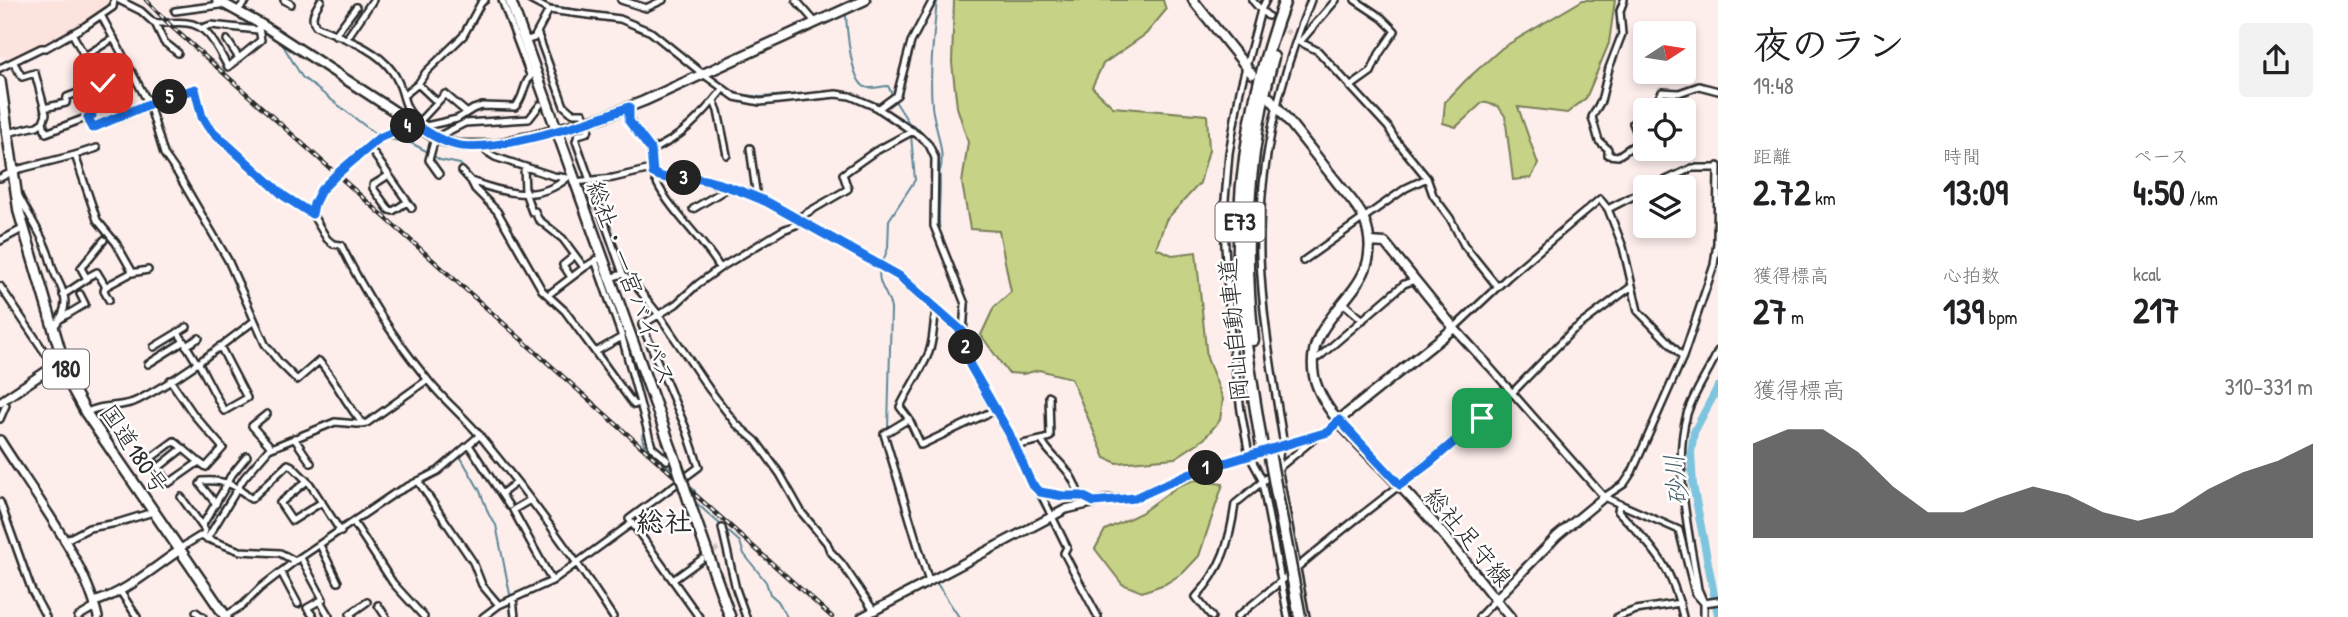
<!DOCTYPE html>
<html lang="ja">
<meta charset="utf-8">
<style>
:root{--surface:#fff;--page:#f2f2f2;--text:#202124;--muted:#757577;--accent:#2b2b2b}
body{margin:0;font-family:"Patrick Hand","Klee One",sans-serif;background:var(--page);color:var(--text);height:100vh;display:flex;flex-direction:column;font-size:26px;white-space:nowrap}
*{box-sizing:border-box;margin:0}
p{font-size:23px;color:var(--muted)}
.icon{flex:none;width:38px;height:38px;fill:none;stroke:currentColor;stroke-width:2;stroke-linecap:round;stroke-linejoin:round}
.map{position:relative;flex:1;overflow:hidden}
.panel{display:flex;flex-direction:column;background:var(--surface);width:630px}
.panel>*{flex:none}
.needle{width:46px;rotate:78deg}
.tools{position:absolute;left:1633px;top:21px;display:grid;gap:14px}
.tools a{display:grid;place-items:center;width:63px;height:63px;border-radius:7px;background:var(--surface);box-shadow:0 4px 10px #0003;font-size:35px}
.pin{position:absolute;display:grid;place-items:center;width:60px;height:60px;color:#fff;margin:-30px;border-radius:14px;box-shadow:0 4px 10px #0006}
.km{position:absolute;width:35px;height:35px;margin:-18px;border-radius:50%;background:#222;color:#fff;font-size:19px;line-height:35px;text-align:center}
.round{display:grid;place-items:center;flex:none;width:74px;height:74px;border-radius:7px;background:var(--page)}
.overview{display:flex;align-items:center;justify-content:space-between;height:119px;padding:0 35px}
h1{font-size:38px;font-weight:800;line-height:52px}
.metrics{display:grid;grid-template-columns:repeat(3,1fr);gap:10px;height:119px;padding:7px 35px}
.metrics div{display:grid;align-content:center}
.metrics b{font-size:35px;font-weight:800}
.metrics small{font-size:19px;font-weight:400}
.metrics p{font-size:19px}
.chart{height:196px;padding:14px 35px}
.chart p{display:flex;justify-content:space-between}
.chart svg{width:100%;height:126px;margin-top:7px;fill:var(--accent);opacity:.7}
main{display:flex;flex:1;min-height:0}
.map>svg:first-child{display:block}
.built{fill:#fce3de}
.green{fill:#c6d285;stroke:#787e58;stroke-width:2}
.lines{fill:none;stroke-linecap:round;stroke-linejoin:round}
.stream{stroke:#5c8796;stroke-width:2}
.river{stroke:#7dc5de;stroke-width:8}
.minor-tunnel{stroke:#d3c7c5;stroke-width:5;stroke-dasharray:5 2.5;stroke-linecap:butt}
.minor-casing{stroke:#2b2b2b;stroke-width:10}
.tertiary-casing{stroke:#2b2b2b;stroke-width:12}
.secondary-casing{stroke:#2b2b2b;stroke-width:13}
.trunk-casing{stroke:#2b2b2b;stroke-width:14}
.motorway-casing{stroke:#2b2b2b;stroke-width:15}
.minor{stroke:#fff;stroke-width:5}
.tertiary{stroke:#fff;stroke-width:7}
.secondary{stroke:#fff;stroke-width:8}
.trunk{stroke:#fff;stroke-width:9}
.motorway{stroke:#fff;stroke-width:10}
.rail-casing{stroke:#2b2b2b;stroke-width:4.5}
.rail{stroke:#fff;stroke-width:2;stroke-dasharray:5;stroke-linecap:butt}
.trunk-bridge-casing{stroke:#2b2b2b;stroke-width:14;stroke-linecap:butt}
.motorway-bridge-casing{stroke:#2b2b2b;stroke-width:15;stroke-linecap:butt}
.trunk-bridge{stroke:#fff;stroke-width:9}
.motorway-bridge{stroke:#fff;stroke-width:10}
.route-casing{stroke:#fff;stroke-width:14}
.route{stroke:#1a73e8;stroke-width:9}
.labels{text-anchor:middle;stroke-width:5;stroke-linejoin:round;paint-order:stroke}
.shield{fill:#fff;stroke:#6b6b6b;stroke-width:2}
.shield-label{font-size:23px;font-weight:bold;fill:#2b2b2b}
.street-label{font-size:24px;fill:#2b2b2b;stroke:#fff}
.water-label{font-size:26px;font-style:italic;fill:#48616a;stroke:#fff}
.quarter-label{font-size:28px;font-weight:bold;fill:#2b2b2b;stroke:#fff}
</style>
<main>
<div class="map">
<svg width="1718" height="617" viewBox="0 0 1718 617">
<rect width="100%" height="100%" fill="#fdeeec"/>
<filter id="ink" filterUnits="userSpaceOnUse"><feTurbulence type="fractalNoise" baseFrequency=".0143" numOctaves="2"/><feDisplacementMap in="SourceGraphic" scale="14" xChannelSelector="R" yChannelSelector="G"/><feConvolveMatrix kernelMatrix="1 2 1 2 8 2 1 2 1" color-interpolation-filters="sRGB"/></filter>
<g filter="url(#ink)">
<!-- built -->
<path class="built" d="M 0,0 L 110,0 L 110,7 L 83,24 L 46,46 L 7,63 L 6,56 L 1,57 L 0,51 Z"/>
<!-- green -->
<path class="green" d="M 954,0 L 1163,0 L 1166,10 L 1146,34 L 1103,64 L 1092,87 L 1113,107 L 1207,115 L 1209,150 L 1200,183 L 1166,220 L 1156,248 L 1172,255 L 1196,252 L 1207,358 L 1223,399 L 1220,420 L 1204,439 L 1175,458 L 1117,463 L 1105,458 L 1071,378 L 1039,370 L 1023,374 L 1008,373 L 981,335 L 994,307 L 1011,292 L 999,231 L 970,229 L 962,183 L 968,142 L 957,107 L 952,63 Z
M 1583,0 L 1615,0 L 1609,43 L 1597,72 L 1586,98 L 1567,113 L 1518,107 L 1538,164 L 1531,178 L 1513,180 L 1505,116 L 1498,106 L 1483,102 L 1456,127 L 1443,123 L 1445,102 L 1466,80 L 1502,48 Z
M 1194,480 L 1223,484 L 1199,556 L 1183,573 L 1165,584 L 1142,592 L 1122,584 L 1095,549 L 1105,530 L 1141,513 L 1178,486 Z"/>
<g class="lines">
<!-- stream -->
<path class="stream" d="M 937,0 C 934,34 929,71 932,106 C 934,126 946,152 940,171
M 545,5 L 606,14
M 846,16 C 847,31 851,80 865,87 C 870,90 882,86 888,86 L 893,96
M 621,17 L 655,31 L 702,70
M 281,42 L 302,77 L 378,136
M 842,92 L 852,93 L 879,106
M 734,93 L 760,97 L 833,92
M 895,101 L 909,123
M 884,109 C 896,116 911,123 922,132 C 951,156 935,201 940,234
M 383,138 L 411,143 L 428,152
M 432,155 L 440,160 L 460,164 L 473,179
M 948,255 L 969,306 L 967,331
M 882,264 L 888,248 L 889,220 L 915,180 L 911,135
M 880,269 C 876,284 889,294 891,309 L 888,428
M 552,295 L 565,308
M 663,316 L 730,412
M 575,320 L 596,347
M 601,352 L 635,402
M 638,407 L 644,429 L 642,437 L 644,445 L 676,473
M 460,456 L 480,491 L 489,515 L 496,525 L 511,599
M 688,484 L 695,491 L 694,501 L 740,542 L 744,554 L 766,582 L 770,594 L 778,601 L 787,617
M 1036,495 L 1048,516
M 1050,521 L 1064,547
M 1066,552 L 1102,617
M 936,582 L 959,617"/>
<!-- river -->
<path class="river" d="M 1718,387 L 1694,432 L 1691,453 L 1693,485 L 1718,615"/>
<!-- minor-tunnel -->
<path class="minor-tunnel" d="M 1268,16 L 1290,34
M 634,363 L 651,356
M 708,555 L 720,547"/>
<!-- minor casing -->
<g class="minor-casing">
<path id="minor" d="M 119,0 L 141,11 L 153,22 C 164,25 175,21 187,23 C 209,25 218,50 228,67 L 261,40 L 258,23
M 284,0 L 291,4
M 321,0 C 316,9 309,17 316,26 C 342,38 375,47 392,71 C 409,94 397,109 426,126 L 427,132
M 502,0 L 530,75
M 530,0 L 549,10 L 620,19 L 651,32 L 703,74 L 735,97 L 760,102 L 836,94 L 850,96 L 876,107 L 921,137 L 929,145 L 935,158 L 934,226 L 965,304 L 963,332 L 968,360 L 987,397 L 1009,433 L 1031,483 L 1040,492 L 1067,547 L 1064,553 L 1098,617
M 621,0 L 646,8 L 663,0
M 796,0 L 816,23
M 1252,0 L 1261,10 L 1266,0
M 1336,0 L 1300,42 L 1318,51 L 1388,127 L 1395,139 L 1427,178 L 1433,195 L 1450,218 L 1464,245 L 1497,286
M 1624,0 L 1620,11 L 1622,34 L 1609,68 L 1601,101 L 1592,117 L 1599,141 L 1608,149 L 1608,155 L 1618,156 L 1640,141 L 1633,123 L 1645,115
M 175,11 L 220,5 L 223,3
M 237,11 L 247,0
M 101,15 L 149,104 L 164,154 L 178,174 L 228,260 L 265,344 L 279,362 L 297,380 L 319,361 C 336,381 346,404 363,424
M 1268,16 L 1261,10 L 1240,90 L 1229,153 L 1224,212 L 1225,246 L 1231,338 L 1241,411 L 1249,455 L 1261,477 L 1288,617
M 155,23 L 164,42 L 178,53
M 202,28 L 211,25 L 258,30
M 537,32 L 564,106 L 572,113 L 583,113 L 589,128 L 588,132 L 578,135 L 576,141 L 623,274
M 72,33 L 100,85
M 335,35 L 356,7
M 349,35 L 373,0
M 227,40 L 239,58
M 524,41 L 534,38 L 549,10
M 85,56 L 114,38
M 14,63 L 22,77 L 35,73 L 46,114 L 43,122
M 0,68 L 41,48 L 46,48 L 85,26 L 113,7 L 114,0
M 103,83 L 111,103
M 418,84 L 437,102
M 1350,87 L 1371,72 L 1379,54 L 1395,31 L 1382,18 L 1355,0
M 82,91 L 92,115 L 88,117
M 403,96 L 418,84 L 426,72 L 463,36 L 481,3 L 485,0
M 714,101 L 718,111 L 727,155
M 629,107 C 630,132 642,131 650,149 C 655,159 651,171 656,181 C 672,214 702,237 720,268
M 44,108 L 66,103 L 67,97 L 132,72
M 878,109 L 897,95 L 911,42 L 933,0
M 1652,110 L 1662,92 L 1679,93 L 1699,86 L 1718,91
M 418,123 L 445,94 L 466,112
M 426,126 L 457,119 L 473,109 L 482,106 L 515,107 C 525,98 522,81 535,72
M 7,133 L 37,126 L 43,122 L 46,133 L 88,117 L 92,128 L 149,104 L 195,89 L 202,117 L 208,127 L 284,196 L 312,214 L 327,239 L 333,244 L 341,245 C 364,293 394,338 427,379 C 443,400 465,417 481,437 C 528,494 573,555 613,617
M 486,146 L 487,152 L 495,157 L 553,176 L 567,178
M 369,147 L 412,208
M 750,148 L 757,198
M 651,150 C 680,140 704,113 723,89
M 75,155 L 97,148
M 524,167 L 525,192 L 532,212 L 535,211 L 538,219 L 563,239 L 583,266 L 585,267 L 598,259
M 12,171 L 75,155 L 97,220 L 116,243 L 133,273
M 462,171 L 471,181 L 475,189 L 497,211 L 542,290 L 565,311 L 634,405 L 639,403
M 439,174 L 429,160 L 435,138 L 465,123 L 529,119 L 540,105
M 389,175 L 373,185 L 373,188 L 389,210 L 393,211 L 407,202
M 0,178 L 12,172
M 471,181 C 503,193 538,203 567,178
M 574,182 L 613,178 L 647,170 L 663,179 L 691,177 L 747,193 L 769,203 L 899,276 L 963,332
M 1651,187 L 1692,168 L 1718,168
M 19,196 C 31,220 46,240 52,266 C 55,278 65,289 65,302 C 65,312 60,320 54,327
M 693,209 L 728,188
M 1608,209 L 1645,190
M 312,214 L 314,204 L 321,190 L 336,174 L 379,138 L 413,123
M 798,218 L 848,189 L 843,174 L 874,152 L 913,131
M 0,241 L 24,228
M 595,260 L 622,337 L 652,447 L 667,460
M 1303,261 L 1406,188 L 1427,178
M 571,277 L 563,265 L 574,256
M 86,278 L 97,272 L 106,287
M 609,278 L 623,274 L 636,286 L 659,315 L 709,389 L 736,424 L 756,441 L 780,474 L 802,513 L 827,543 L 830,551 L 842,564 L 874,611
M 0,286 L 54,366
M 63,295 L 87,279 L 81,268 L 104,240
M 548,295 L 585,267
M 109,300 L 104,291 L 105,287 L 131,273 L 148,270
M 1343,303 L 1363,320
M 937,308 C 932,324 935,342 927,357 C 919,374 908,390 900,407 L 909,419 L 921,445 L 995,410
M 60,319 L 85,304 L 80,294
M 1454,328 L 1508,277 L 1600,199 L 1608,209 L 1623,247 L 1638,311 L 1683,357
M 178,332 L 197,363
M 186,346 L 199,338
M 154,347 L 187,327
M 597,351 L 622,337
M 1313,358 L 1319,357 L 1404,284 L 1415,280
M 198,362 L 224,411 L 247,398 L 220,346
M 148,364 L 183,342
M 1487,364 L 1604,497 L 1679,530 L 1695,593 L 1704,603
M 170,380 L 194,415 L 223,448 L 206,467 L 199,462
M 1512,393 L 1572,331 L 1632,286
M 1049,396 L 1050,437 L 1041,440 C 1056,464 1071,466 1079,496
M 86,413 C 102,403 121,409 138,400 C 179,379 217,349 254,321
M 267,414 L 252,426 L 271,447
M 0,419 L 6,405
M 909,419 L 884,434 L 929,582
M 294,438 L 311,463
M 174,441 L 199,462 L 169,483 L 151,458 Z
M 469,445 L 509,506
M 1014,446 L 1041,440
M 1284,446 C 1274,382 1262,319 1260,255 C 1258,168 1279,80 1311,0
M 1280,447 L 1278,467 L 1306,617
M 158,468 L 183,448
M 202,481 C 224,479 236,485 251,499 L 288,464 L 292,466 L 310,484 L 341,532
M 307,481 L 280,503 L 292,521 L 322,502
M 418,481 L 473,562 L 482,585 L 499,605
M 200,484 L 216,504
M 1040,492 C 1058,497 1077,494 1094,502
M 501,494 L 517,482
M 181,497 L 202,526
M 1604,497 L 1624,484 L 1632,472 L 1683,357 L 1714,265 L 1717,243 L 1718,166
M 1109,499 L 1135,498 L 1188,474 L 1328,432 L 1339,420
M 530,500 L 513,510 L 552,581
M 0,502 L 32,591 L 46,617
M 1619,505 L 1618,511 C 1654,549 1671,564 1683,617
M 354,523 L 393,583 L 424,617
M 632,523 L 699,617
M 722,528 L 736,589 L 746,617
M 203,537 L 205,530 L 202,526 L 226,486 L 230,477 L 247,456
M 207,539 L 244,478 L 269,449 L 335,422 L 357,424 L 367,423 L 427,380
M 64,541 L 89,528 L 117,523 L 153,512
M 320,545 L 338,582
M 179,549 L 200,536 L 240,551 L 280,553 L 295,561
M 301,558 L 323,599 L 307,608 L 314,617
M 281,572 L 298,604
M 673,580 L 702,559
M 120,591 L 137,617
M 513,599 L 515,617
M 320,601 L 329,616 L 327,617
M 1704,603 L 1718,601
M 378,605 L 386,617
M 196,612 L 203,617
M 225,616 L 243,605 L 260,588 L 295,561 L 395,493 L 438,471 L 480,435
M 78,617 L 95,607
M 352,617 L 350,614 L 367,602
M 483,617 L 499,605 L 552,581 L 632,523 L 629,519 L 699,467 L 687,431 L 642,325 L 676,304 L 698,284 L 720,268 L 783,230 L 803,222
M 1212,617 L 1196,597 C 1222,569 1230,541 1235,504 L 1320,434
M 1237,617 C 1275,587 1311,555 1349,525 C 1406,480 1458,442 1509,389
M 1479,617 L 1495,600
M 1617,617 L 1636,610 L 1680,603
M 1704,617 L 1704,603 L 1698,589 C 1690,536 1672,466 1687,414 C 1694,392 1709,372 1718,351"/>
</g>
<!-- tertiary casing -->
<g class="tertiary-casing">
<path id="tertiary" d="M 1454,328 L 1487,364
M 0,402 L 54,366 L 64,362
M 0,440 C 33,493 84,557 98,617
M 1495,600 L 1557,536 L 1604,497
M 94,602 C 125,593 153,568 180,550
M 862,617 L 1066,509 L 1109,499"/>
</g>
<!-- secondary casing -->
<g class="secondary-casing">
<path id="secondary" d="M 217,0 L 264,26 L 437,139 L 458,145 L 495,145 L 603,117 L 644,101 L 865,0
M 1193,0 L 1252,74
M 1270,98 C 1292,125 1314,153 1336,181 C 1345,193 1358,205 1364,219 C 1393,293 1301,309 1314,376 C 1322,414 1368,452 1394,480 C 1409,495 1423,511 1437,527 C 1462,556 1485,588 1510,617
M 1339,420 L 1454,328 L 1385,243 L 1370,242"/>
</g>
<!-- trunk casing -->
<g class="trunk-casing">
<path id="trunk" d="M 510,0 L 676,462
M 0,81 L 19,212 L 70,384 L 86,413 L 226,617
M 690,504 L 730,617"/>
</g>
<!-- motorway casing -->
<g class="motorway-casing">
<path id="motorway" d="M 1253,340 C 1242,244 1248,150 1273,57
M 1262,448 C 1253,388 1241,328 1239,267 C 1237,176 1253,85 1285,0"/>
</g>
<!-- minor -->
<use href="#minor" class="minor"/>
<!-- tertiary -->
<use href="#tertiary" class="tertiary"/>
<!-- secondary -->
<use href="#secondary" class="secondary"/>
<!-- trunk -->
<use href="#trunk" class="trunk"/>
<!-- motorway -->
<use href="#motorway" class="motorway"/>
<!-- rail casing -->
<g class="rail-casing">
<path id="rail" d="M 146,0 L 172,27 L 832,617"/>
</g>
<!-- rail -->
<use href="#rail" class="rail"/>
<!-- trunk-bridge casing -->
<g class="trunk-bridge-casing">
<path id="trunk-bridge" d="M 676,462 L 690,504"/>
</g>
<!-- motorway-bridge casing -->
<g class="motorway-bridge-casing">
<path id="motorway-bridge" d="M 1268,447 L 1300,617"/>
</g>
<!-- trunk-bridge -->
<use href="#trunk-bridge" class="trunk-bridge"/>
<!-- motorway-bridge -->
<use href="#motorway-bridge" class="motorway-bridge"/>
</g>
</g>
<g class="lines" filter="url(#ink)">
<!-- route casing -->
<g class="route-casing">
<path id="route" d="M 103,83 L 82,91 L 92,115 L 88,117 L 92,128 L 149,104 L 195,89 L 202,117 L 208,127 L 284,196 L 312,214 L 314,204 L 321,190 L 337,174 L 379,138 L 413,123 C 427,132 440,141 456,145 C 493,154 592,122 629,107 L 629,121 L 651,150 L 653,173 C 668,182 675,176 691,178 C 711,179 750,194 769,203 L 899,276 L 963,332 L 970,365 L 1009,433 L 1031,483 L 1040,492 L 1063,496 L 1082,496 L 1094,502 L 1135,498 L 1188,474 L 1328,432 L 1339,420 L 1400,485 L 1428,464 L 1482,418"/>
</g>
<!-- route -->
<use href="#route" class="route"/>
</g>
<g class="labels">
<!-- shield labels -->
<g class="shield">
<rect x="1215.5" y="202.5" width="49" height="39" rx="5"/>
<rect x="43" y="349.5" width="46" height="39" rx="5"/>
</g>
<g class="shield-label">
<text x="1240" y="230">E73</text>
<text x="66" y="377">180</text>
</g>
<!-- street labels -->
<g class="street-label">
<text transform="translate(631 283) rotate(70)" y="8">総社・一宮バイパス</text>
<text transform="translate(1234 330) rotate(-95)" y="8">岡山自動車道</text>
<text transform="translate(134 449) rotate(56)" y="8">国道180号</text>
<text transform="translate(1468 537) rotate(50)" y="8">総社足守線</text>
</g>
<!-- water labels -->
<g class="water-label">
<text transform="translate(1676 480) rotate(-96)" y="9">砂川</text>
</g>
<!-- quarter labels -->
<g class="quarter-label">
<text x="664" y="531">総社</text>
</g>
</g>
</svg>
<div class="tools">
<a><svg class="needle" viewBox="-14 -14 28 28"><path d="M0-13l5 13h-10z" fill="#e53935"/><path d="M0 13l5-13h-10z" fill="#757577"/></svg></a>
<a><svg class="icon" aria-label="locate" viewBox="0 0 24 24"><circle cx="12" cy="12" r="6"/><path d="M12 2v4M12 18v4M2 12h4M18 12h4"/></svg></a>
<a><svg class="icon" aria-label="layers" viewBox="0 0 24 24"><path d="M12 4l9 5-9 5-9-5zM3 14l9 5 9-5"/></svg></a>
</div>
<div class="pin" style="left:1482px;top:418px;background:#1e9e55"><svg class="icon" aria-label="arrive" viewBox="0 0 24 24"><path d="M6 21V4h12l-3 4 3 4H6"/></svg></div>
<div class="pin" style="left:103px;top:83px;background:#d93025"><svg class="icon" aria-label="check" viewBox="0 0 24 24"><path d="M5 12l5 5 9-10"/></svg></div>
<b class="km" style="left:1206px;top:468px">1</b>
<b class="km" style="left:966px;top:347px">2</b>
<b class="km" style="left:684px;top:178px">3</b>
<b class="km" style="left:408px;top:126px">4</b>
<b class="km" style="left:170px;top:97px">5</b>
</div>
<section class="panel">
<div class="overview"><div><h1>夜のラン</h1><p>19:48</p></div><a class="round"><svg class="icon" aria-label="share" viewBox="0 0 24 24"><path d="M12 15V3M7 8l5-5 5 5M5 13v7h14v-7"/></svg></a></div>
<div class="metrics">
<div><p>距離</p><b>2.72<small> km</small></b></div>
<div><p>時間</p><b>13:09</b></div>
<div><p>ペース</p><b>4:50<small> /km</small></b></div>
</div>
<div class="metrics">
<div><p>獲得標高</p><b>27<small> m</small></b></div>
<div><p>心拍数</p><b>139<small> bpm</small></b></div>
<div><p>kcal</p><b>217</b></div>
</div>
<div class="chart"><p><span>獲得標高</span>310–331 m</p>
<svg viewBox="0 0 160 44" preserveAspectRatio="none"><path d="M0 44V11L10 6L20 6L30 14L40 26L50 35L60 35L70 30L80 26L90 29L100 35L110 38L120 35L130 27L140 21L150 17L160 11V44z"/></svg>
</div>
</section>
</main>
